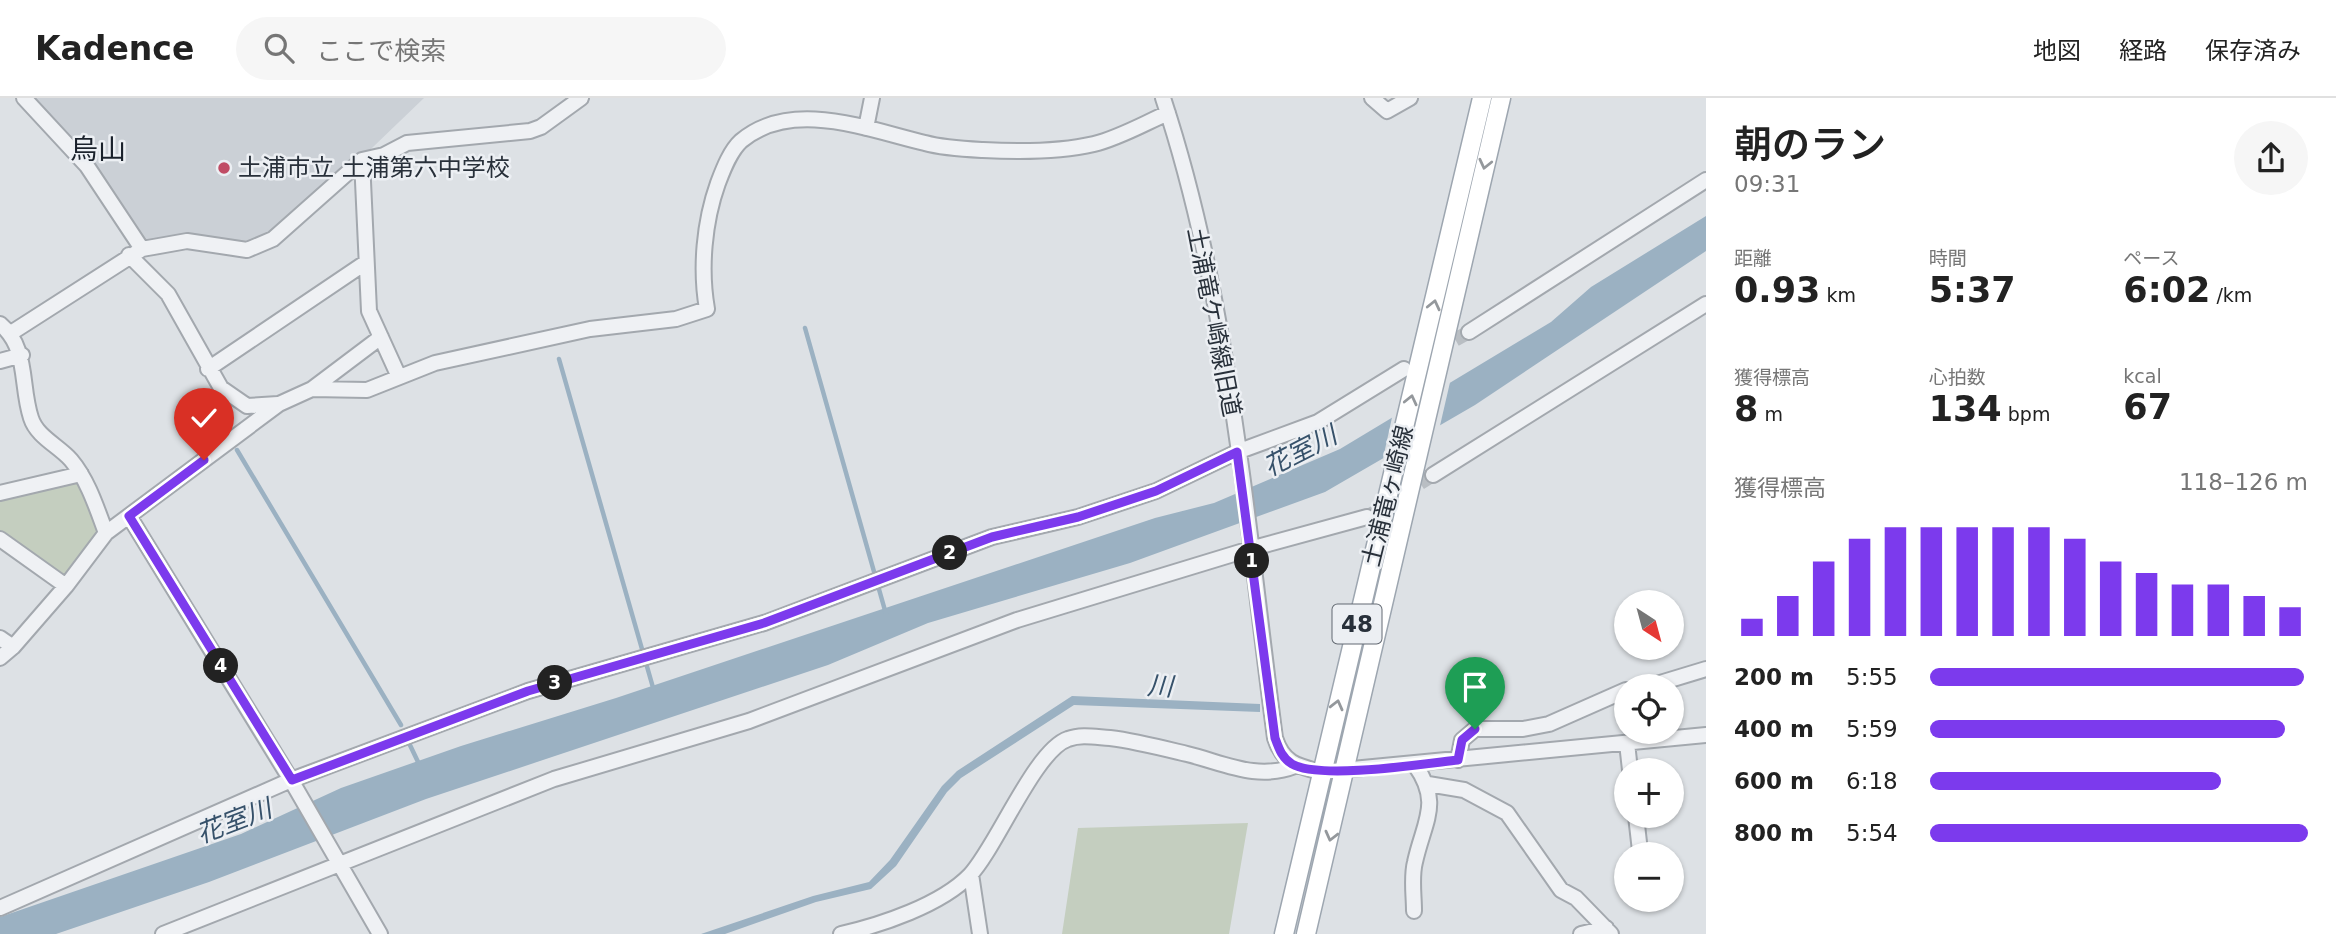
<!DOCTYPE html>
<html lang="ja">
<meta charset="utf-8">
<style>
:root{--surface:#fff;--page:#f6f6f6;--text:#222;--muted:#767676;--line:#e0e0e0;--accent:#7c3aed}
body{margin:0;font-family:"DejaVu Sans","Noto Sans JP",sans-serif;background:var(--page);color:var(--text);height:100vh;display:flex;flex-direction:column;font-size:26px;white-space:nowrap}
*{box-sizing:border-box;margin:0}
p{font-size:23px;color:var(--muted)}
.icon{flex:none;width:38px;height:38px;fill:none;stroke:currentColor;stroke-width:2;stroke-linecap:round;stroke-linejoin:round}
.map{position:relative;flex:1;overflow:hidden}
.panel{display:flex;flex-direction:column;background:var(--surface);width:630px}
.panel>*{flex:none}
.needle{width:46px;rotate:144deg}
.buttons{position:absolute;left:1614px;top:492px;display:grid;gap:14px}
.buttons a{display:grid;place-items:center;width:70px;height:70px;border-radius:50%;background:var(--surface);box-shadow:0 2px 5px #0004;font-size:35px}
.pin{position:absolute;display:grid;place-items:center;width:60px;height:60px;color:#fff;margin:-72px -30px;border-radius:50% 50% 50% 0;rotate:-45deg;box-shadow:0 0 7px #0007}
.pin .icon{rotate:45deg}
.km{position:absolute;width:35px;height:35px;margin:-18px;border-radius:50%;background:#222;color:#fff;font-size:19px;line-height:35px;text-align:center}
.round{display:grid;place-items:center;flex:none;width:74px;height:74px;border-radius:37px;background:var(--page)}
.headline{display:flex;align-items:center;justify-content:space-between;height:119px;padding:0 28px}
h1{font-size:38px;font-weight:600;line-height:52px}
.metrics{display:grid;grid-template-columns:repeat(3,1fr);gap:10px;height:119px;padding:7px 28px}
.metrics div{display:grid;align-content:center}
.metrics b{font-size:35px;font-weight:600}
.metrics small{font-size:19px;font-weight:400}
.metrics p{font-size:19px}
.chart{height:196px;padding:14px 28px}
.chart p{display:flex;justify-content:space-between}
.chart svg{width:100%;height:126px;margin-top:7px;stroke:var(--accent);stroke-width:6}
ul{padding:0 28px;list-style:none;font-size:23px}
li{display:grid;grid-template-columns:112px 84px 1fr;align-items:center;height:52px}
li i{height:18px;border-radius:9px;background:var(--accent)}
header{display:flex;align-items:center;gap:42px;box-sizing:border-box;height:98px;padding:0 35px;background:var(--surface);border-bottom:2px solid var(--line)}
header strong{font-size:33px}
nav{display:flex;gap:38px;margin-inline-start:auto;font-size:24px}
.search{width:490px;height:63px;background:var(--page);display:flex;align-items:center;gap:18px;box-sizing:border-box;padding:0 24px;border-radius:38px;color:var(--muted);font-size:26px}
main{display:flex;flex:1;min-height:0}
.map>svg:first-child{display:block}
.built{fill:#cbd0d6}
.green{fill:#c4cebf}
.water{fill:#9bb1c2}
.pier{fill:#dde1e5}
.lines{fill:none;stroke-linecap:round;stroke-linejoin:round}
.stream{stroke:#9bb1c2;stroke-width:4.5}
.minor-tunnel{stroke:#b9bec3;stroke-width:14;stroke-dasharray:14 7;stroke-linecap:butt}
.minor-casing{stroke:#a3a8ae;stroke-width:18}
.major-casing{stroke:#9da6b0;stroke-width:21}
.minor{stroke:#eff1f4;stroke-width:14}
.major{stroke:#fff;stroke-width:18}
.oneway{stroke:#94989c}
.route-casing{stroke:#fff;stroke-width:14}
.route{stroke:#7c3aed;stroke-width:9}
.poi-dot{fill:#c04c65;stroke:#eceff3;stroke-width:2.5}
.labels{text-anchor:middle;stroke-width:5;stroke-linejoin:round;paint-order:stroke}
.shield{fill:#eceff3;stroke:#636972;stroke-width:2}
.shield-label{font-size:23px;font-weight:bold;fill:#28303a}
.poi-label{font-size:24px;fill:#28303a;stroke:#eceff3;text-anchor:start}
.street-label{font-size:24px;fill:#28303a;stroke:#eceff3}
.water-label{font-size:26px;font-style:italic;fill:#36516a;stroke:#eceff3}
.quarter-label{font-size:28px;fill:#1a212b;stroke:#eceff3}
</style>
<header>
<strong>Kadence</strong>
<div class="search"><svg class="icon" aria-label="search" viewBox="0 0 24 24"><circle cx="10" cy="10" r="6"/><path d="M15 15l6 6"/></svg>ここで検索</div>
<nav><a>地図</a><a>経路</a><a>保存済み</a></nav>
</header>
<main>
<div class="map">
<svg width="1706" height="836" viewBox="0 0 1706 836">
<rect width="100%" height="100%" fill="#dde1e5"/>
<!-- built -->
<path class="built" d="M 34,0 L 424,0 L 296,123 L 247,152 L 187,143 L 152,152 L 103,78 Z"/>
<!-- green -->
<path class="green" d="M 81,376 L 106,435 L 66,488 L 0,441 L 0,395 Z
M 1248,725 L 1229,836 L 1062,836 L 1078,730 Z"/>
<!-- water -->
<path class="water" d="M 1706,118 L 1706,153 L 1475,307 L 1325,394 L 1130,465 L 928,525 L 828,567 L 426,701 L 209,784 L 56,836 L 0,836 L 0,819 L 241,736 L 341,690 L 461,648 L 616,600 L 1155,420 L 1214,405 L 1340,351 L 1551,224 L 1591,189 Z
M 1072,598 L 1260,606 L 1260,614 L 1074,607 L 961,680 L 947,694 L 896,768 L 871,791 L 816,804 L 725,836 L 701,836 L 813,798 L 869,784 L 890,762 L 942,688 L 957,673 Z"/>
<!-- pier -->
<path class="pier" d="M 1451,280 L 1439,332 L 1382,365 L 1393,315 Z"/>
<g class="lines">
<!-- stream -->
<path class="stream" d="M 805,230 L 886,516
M 559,261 L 654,593
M 237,352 L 401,627
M 409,645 L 419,666"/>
<!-- minor-tunnel -->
<path class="minor-tunnel" d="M 1437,252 L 1469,234
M 1367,419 L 1433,377"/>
<!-- minor casing -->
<g class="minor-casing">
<path id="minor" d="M 24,0 L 87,68 L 142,151
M 1163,0 C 1230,202 1247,429 1275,640 C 1283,665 1297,668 1321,674 L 1706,637
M 1372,0 L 1387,13 L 1410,0
M 866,30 L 872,0
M 362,62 L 369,213 L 399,279
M 129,157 L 168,196 L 221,290 L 247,308 L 278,306
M 0,226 C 29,250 20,287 31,320 C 37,339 59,348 71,362 C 88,382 97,411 106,435
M 1469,234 L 1706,82
M 11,235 L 142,151 L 187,143 L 247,152 L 273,141 L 362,62 L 384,57 L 407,45 L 530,33 L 541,29 L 581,0
M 0,263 L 22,257
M 208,271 L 365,165
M 312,291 L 367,292 L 435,265 L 590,231 L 676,221 L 707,211 C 700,171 704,124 718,85 C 723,72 730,53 741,43 C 792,0 869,32 925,45 C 943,50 964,51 983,52 C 1019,54 1059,54 1094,46 C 1119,40 1145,25 1168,15
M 1433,377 L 1706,206
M 0,395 L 81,376
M 129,418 L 291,682 L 380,836
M 0,441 L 66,488
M 0,540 L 13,549
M 0,560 L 13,549 L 66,488 L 106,435 L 279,306 L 312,291 L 381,239
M 1650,588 L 1706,571
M 1627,645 L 1630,672
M 1458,662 L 1462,642 L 1475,631 L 1523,631 L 1549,626 L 1626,592
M 1428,686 L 1464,692 L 1507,715 L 1561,792 L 1576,800 L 1611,836
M 1636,718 L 1640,753
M 971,776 L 980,836
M 0,810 L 291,682 L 528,593 L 764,525 L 992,439 L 1078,419 L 1156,393 L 1237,354 L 1318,324 L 1404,271
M 1414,813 C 1414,797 1411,779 1415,764 C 1424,723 1442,705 1415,667
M 163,836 L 554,681 L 749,623 L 1017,522 L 1250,451 L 1367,419
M 841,836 C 881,827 941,807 970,777 C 996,750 1035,652 1068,641 C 1081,636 1095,639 1110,640 C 1135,643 1162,650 1187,656 C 1224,665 1257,683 1295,668
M 1581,836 L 1606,830"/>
</g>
<!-- major casing -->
<g class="major-casing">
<path id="major" d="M 1284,836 L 1482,0
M 1306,836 L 1501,0"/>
</g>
<!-- minor -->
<use href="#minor" class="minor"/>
<!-- major -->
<use href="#major" class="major"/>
</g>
<!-- one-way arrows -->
<defs><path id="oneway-chevron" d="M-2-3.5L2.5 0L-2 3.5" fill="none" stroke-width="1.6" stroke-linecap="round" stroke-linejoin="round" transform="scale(1.75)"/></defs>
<g class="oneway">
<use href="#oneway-chevron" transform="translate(1485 66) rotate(103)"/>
<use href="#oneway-chevron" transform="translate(1434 207) rotate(-77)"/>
<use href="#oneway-chevron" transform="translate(1411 302) rotate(-77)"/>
<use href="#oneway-chevron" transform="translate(1337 607) rotate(-76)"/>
<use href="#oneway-chevron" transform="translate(1331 738) rotate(104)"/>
</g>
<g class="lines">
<!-- route casing -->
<g class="route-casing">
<path id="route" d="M 204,362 L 129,418 L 292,682 L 528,593 L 764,525 L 992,439 L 1078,419 L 1156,393 L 1237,354 L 1275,640 C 1279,651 1282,660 1292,666 C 1319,682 1423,666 1458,662 L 1462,642 L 1475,631"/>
</g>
<!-- route -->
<use href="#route" class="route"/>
</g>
<!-- markers -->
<circle class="poi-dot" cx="224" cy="70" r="7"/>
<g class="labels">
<!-- shield labels -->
<rect class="shield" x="1332.5" y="506.5" width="49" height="39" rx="5"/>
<g class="shield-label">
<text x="1357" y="534">48</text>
</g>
<!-- poi labels -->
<g class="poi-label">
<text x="238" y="78">土浦市立 土浦第六中学校</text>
</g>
<!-- street labels -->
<g class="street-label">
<text transform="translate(1214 224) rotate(79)" y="8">土浦竜ケ崎線旧道</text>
<text transform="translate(1388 398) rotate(-76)" y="8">土浦竜ヶ崎線</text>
</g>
<!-- water labels -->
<g class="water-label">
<text transform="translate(1300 353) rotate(-27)" y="9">花室川</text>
<text transform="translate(1160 588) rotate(3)" y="9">川</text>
<text transform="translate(234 723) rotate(-21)" y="9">花室川</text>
</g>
<!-- quarter labels -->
<g class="quarter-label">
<text x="98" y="61">烏山</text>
</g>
</g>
</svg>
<div class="buttons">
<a><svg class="needle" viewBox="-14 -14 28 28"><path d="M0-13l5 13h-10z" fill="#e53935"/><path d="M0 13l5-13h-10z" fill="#767676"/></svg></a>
<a><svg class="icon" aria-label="locate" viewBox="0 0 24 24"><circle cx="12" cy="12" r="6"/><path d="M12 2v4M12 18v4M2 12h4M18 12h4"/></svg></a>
<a>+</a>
<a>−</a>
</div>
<div class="pin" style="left:1475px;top:631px;background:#1e9e55"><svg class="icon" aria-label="arrive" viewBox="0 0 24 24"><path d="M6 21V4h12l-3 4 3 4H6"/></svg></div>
<div class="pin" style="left:204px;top:362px;background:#d93025"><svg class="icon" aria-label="check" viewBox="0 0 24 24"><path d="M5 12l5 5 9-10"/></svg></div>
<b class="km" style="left:1252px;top:463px">1</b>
<b class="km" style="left:950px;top:455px">2</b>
<b class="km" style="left:555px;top:585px">3</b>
<b class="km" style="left:221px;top:568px">4</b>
</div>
<section class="panel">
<div class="headline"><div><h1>朝のラン</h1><p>09:31</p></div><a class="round"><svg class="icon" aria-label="share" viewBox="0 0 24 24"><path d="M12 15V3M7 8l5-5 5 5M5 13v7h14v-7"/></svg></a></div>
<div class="metrics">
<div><p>距離</p><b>0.93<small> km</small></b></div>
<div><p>時間</p><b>5:37</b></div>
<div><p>ペース</p><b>6:02<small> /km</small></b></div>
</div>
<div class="metrics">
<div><p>獲得標高</p><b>8<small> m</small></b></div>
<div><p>心拍数</p><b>134<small> bpm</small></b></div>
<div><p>kcal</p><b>67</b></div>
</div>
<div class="chart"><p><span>獲得標高</span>118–126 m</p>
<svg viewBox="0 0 160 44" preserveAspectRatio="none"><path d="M5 44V38M15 44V30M25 44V18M35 44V10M45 44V6M55 44V6M65 44V6M75 44V6M85 44V6M95 44V10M105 44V18M115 44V22M125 44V26M135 44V26M145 44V30M155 44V34"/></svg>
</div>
<ul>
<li><b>200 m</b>5:55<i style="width:99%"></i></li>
<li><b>400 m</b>5:59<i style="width:94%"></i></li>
<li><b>600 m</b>6:18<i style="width:77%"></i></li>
<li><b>800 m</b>5:54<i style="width:100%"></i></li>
</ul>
</section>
</main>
